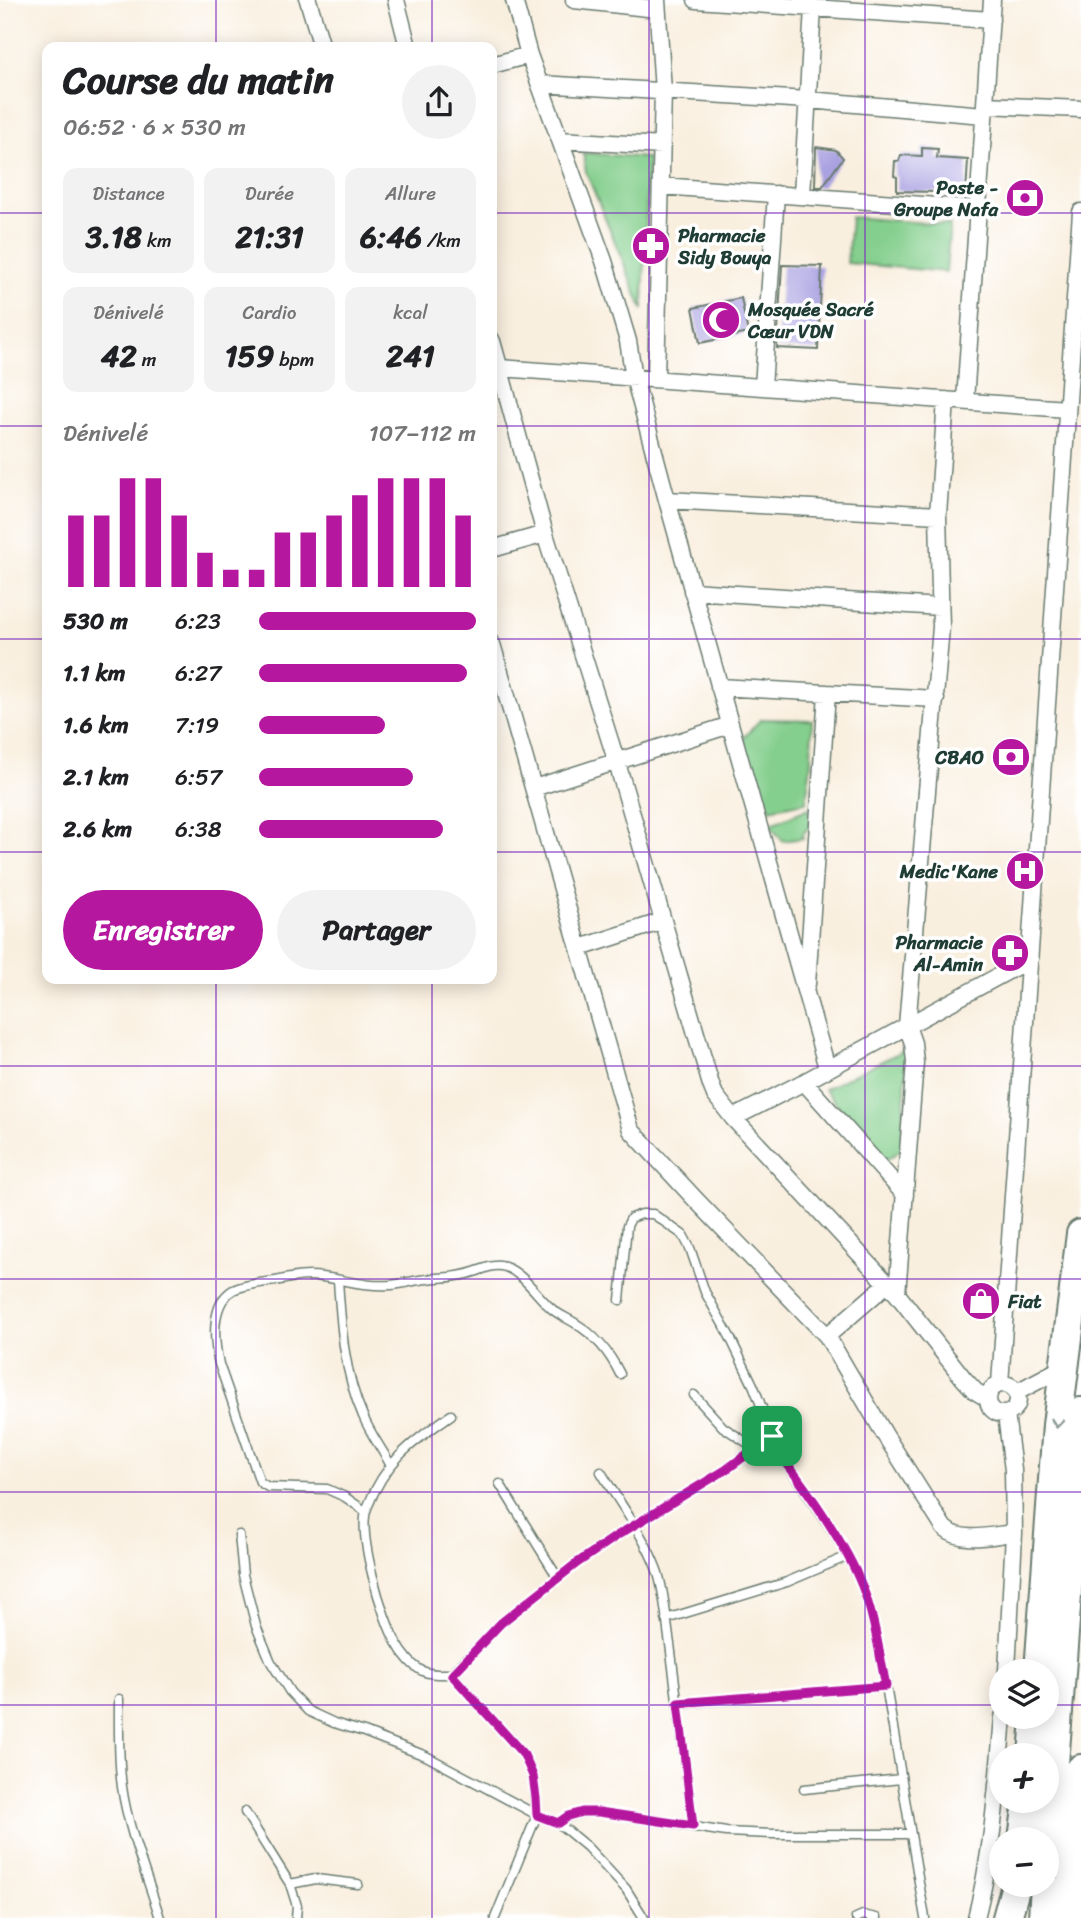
<!DOCTYPE html>
<html lang="fr">
<meta charset="utf-8">
<style>
:root{--surface:#fff;--page:#f2f2f2;--text:#202124;--muted:#757577;--accent:#b5179e}
body{margin:0;font-family:Sriracha,sans-serif;background:var(--page);color:var(--text);height:100vh;display:flex;flex-direction:column;font-size:26px;white-space:nowrap}
*{box-sizing:border-box;margin:0}
p{font-size:23px;color:var(--muted)}
.icon{flex:none;width:38px;height:38px;fill:none;stroke:currentColor;stroke-width:2;stroke-linecap:round;stroke-linejoin:round}
.map{position:relative;flex:1;overflow:hidden}
.details{position:absolute;left:42px;top:42px;width:455px;height:942px;display:flex;flex-direction:column;background:var(--surface);border-radius:14px;box-shadow:0 4px 18px #0003}
.details>*{flex:none}
.fabs{position:absolute;left:989px;top:1659px;display:grid;gap:14px}
.fabs a{display:grid;place-items:center;width:70px;height:70px;border-radius:50%;background:var(--surface);box-shadow:0 4px 18px #0003;font-size:35px}
.pin{position:absolute;display:grid;place-items:center;width:60px;height:60px;color:#fff;margin:-30px;border-radius:14px;box-shadow:0 4px 10px #0006}
.round{display:grid;place-items:center;flex:none;width:74px;height:74px;border-radius:37px;background:var(--page)}
.headline{display:flex;align-items:center;justify-content:space-between;height:119px;padding:0 21px}
h1{font-size:38px;font-weight:800;line-height:52px}
.stats{display:grid;grid-template-columns:repeat(3,1fr);gap:10px;height:119px;padding:7px 21px}
.stats div{display:grid;align-content:center;border-radius:14px;background:var(--page);text-align:center}
.stats b{font-size:30px;font-weight:800}
.stats small{font-size:19px;font-weight:400}
.stats p{font-size:19px}
.chart{height:196px;padding:14px 21px}
.chart p{display:flex;justify-content:space-between}
.chart svg{width:100%;height:126px;margin-top:7px;stroke:var(--accent);stroke-width:6}
.action{display:flex;gap:14px;margin-top:auto;padding:14px 21px}
.action a{flex:1;height:80px;border-radius:42px;background:var(--accent);color:#fff;font-size:28px;font-weight:800;line-height:80px;text-align:center}
.action a+a{background:var(--page);color:var(--text)}
ul{padding:0 21px;list-style:none;font-size:23px}
li{display:grid;grid-template-columns:112px 84px 1fr;align-items:center;height:52px}
li i{height:18px;border-radius:9px;background:var(--accent)}
.map>svg:first-child{display:block}
.green{fill:#84cf8d;stroke:#528660;stroke-width:2}
.building{fill:#a9a1e1}
.lines{fill:none;stroke-linecap:round;stroke-linejoin:round}
.lane-casing{stroke:#6b7b70;stroke-width:11}
.street-casing{stroke:#6b7b70;stroke-width:19}
.highway-casing{stroke:#6b7b70;stroke-width:32}
.lane{stroke:#fff;stroke-width:8}
.street{stroke:#fff;stroke-width:16}
.highway{stroke:#fff;stroke-width:28}
.oneway{stroke:#8f9e9a}
.route-casing{stroke:#fff;stroke-width:14}
.route{stroke:#b5179e;stroke-width:9}
.grid{fill:none;stroke:#7b2cbf;stroke-width:2;stroke-opacity:0.55}
.labels{text-anchor:middle;stroke-width:7;stroke-linejoin:round;paint-order:stroke}
.poi-label{font-size:19px;font-weight:bold;fill:#1f3d34;stroke:#fff;text-anchor:end}
</style>
<div class="map">
<svg width="1081" height="1918" viewBox="0 0 1081 1918">
<rect width="100%" height="100%" fill="#fff"/>
<filter id="ink" filterUnits="userSpaceOnUse"><feTurbulence type="fractalNoise" baseFrequency=".0143" numOctaves="2"/><feDisplacementMap in="SourceGraphic" scale="14" xChannelSelector="R" yChannelSelector="G"/><feConvolveMatrix kernelMatrix="1 2 1 2 8 2 1 2 1" color-interpolation-filters="sRGB"/></filter>
<filter id="wash" filterUnits="userSpaceOnUse"><feTurbulence type="fractalNoise" baseFrequency=".00686" numOctaves="4" result="noise"/><feDisplacementMap in="SourceGraphic" scale="28" xChannelSelector="R" yChannelSelector="G"/><feGaussianBlur stdDeviation="1.57" result="paint"/><feColorMatrix in="noise" values="0 0 0 0 0 0 0 0 0 0 0 0 0 0 0 0 0 1.4 0 .05"/><feComposite in="paint" operator="in"/></filter>
<g filter="url(#wash)">
<rect width="100%" height="100%" fill="#f9efdf"/>
<!-- green -->
<path class="green" d="M 583,153 L 648,158 L 643,310 L 586,172 Z
M 851,217 L 950,225 L 946,272 L 847,263 Z
M 761,719 L 812,720 L 811,763 L 806,802 L 769,809 L 749,763 L 743,738 Z
M 809,808 L 811,825 L 802,835 L 804,838 L 783,841 L 769,825 Z
M 907,1049 L 902,1149 L 885,1161 L 824,1089 Z"/>
<g id="blocks">
<!-- building -->
<path class="building" d="M 816,147 L 836,150 L 843,158 L 822,187 L 815,187 Z
M 922,148 L 938,149 L 937,158 L 968,160 L 966,195 L 935,192 L 897,191 L 897,177 L 894,176 L 895,161 L 899,161 L 901,155 L 922,156 Z
M 782,265 L 822,266 L 818,350 L 777,348 Z
M 741,298 L 748,333 L 700,343 L 693,308 Z"/>
</g>
</g>
<g filter="url(#ink)">
<use href="#blocks" fill-opacity="0" stroke="#6b7b70" stroke-width="2"/>
<g class="lines">
<!-- lane casing -->
<g class="lane-casing">
<path id="lane" d="M 338,1280 C 341,1327 344,1373 363,1416 C 370,1433 381,1448 390,1464
M 620,1300 L 627,1226 L 631,1218 L 642,1214 L 653,1214 L 683,1235 L 690,1248 L 705,1292 L 730,1337 L 754,1387 L 779,1453 L 832,1530 L 848,1556 L 862,1586 L 871,1613 L 886,1686 L 925,1918
M 694,1395 L 723,1427 L 755,1448
M 451,1415 C 410,1444 386,1460 367,1508 C 357,1533 382,1618 396,1642 C 402,1653 413,1668 425,1672 C 433,1675 443,1674 452,1674 L 524,1755 L 533,1776 L 536,1798 L 537,1815 L 495,1918
M 601,1472 C 620,1504 644,1535 657,1570 C 665,1593 666,1620 670,1644 C 678,1705 685,1766 693,1826
M 500,1484 L 558,1578
M 365,1511 L 345,1497 L 327,1489 L 268,1487 L 260,1482 L 219,1364 C 214,1342 210,1304 233,1290 C 245,1284 261,1283 275,1281 C 290,1278 306,1274 322,1277 C 345,1280 367,1287 391,1285 C 403,1284 415,1280 427,1279 C 445,1277 457,1278 474,1272 C 484,1269 495,1263 505,1267 C 522,1272 539,1298 552,1309 C 559,1315 567,1318 575,1323 C 596,1336 609,1352 620,1374
M 239,1535 L 243,1575 L 256,1626 L 271,1662 L 290,1692 L 308,1711 L 334,1723 L 364,1732 L 426,1756 L 537,1815 L 558,1823 L 587,1847 L 626,1889 L 644,1918
M 666,1619 L 787,1582 L 848,1556
M 452,1674 L 501,1623 L 577,1563 L 618,1535 L 727,1469 L 772,1436
M 119,1699 C 119,1729 118,1758 122,1787 C 128,1830 147,1876 160,1918
M 678,1704 L 886,1686
M 804,1789 L 901,1779
M 245,1812 L 290,1884 L 297,1906 L 296,1918
M 558,1823 C 571,1814 582,1812 599,1812 L 726,1832 L 773,1834 L 910,1834
M 290,1884 L 316,1879 L 358,1884
M 856,1918 L 863,1915 L 876,1918"/>
</g>
<!-- street casing -->
<g class="street-casing">
<path id="street" d="M 308,0 L 322,47
M 396,0 L 408,47
M 514,0 L 529,55 L 604,261 L 628,341 L 634,377 L 667,500 L 827,1068
M 574,0 L 657,9
M 696,0 L 991,20
M 492,65 L 529,55
M 540,84 L 808,100 L 984,115
M 985,105 L 1081,109
M 560,140 L 662,146
M 661,186 L 978,209
M 802,195 L 813,8
M 492,341 L 545,534 L 617,763 L 711,1085 L 715,1095 L 733,1118 L 897,1294 L 964,1379 L 975,1391 L 988,1399
M 499,368 L 1067,409
M 656,379 L 663,91 L 657,0
M 763,387 L 776,194
M 965,401 L 992,0
M 667,500 L 938,515
M 492,549 L 545,534
M 692,591 L 940,607
M 492,644 L 631,1130 L 696,1200 L 827,1336 L 885,1435 L 944,1528 C 962,1544 992,1535 1014,1533
M 719,687 L 936,699
M 534,788 L 730,725
M 580,948 L 663,921
M 807,984 L 827,693
M 804,1082 L 905,1195
M 733,1118 L 804,1082 L 1030,959
M 897,1294 L 915,1062 L 913,1043 L 907,1026 L 941,627 L 938,515 L 946,400
M 827,1336 L 887,1284
M988 1399a15 15 0 1 1 30 0a15 15 0 1 1-30 0Z
M 1000,1384 L 1081,212
M 1017,1392 L 1064,1367
M 1006,1414 L 1013,1470 L 1014,1533 L 1007,1671
M 976,1918 C 993,1852 997,1785 1003,1717"/>
</g>
<!-- highway casing -->
<g class="highway-casing">
<path id="highway" d="M 1039,1671 L 1057,1425 L 1081,1234
M 1033,1755 L 1036,1717
M 1023,1839 L 1028,1801
M 1046,1868 L 1081,1412
M 1007,1918 L 1016,1885
M 1043,1918 L 1045,1885
M 1068,1918 L 1081,1769"/>
</g>
<!-- lane -->
<use href="#lane" class="lane"/>
<!-- street -->
<use href="#street" class="street"/>
<!-- highway -->
<use href="#highway" class="highway"/>
</g>
<!-- one-way arrows -->
<defs><path id="oneway-chevron" d="M-2-3.5L2.5 0L-2 3.5" fill="none" stroke-width="1.6" stroke-linecap="round" stroke-linejoin="round" transform="scale(1.75)"/></defs>
<use class="oneway" href="#oneway-chevron" transform="translate(1057 1423) rotate(96)"/>
</g>
<g class="lines" filter="url(#ink)">
<!-- route casing -->
<g class="route-casing">
<path id="route" d="M 772,1436 L 779,1453 C 808,1491 845,1542 862,1586 C 875,1618 879,1653 886,1686 L 678,1703 L 693,1826 L 599,1812 L 582,1812 L 568,1816 L 558,1823 L 537,1815 L 536,1798 L 533,1776 L 524,1755 L 452,1675 L 501,1623 L 577,1563 L 618,1535 L 727,1469 Z"/>
</g>
<!-- route -->
<use href="#route" class="route"/>
</g>
<!-- grid -->
<path class="grid" d="M 216,0 L 216,47M 432,0 L 432,47M 649,0 L 649,1918M 865,0 L 865,1918M 0,213 L 47,213M 492,213 L 1081,213M 0,426 L 47,426M 492,426 L 1081,426M 0,639 L 47,639M 492,639 L 1081,639M 0,852 L 47,852M 492,852 L 1081,852M 216,978 L 216,1918M 432,978 L 432,1918M 0,1066 L 1081,1066M 0,1279 L 1081,1279M 0,1492 L 1081,1492M 0,1705 L 1001,1705M 1046,1705 L 1081,1705"/>
<!-- icons -->
<defs>
<g id="bank-disc" transform="scale(2.0125)"><circle r="9.5" fill="#b5179e" stroke="#fff"/><path d="M-6-4H6V4H-6ZM0-2.3a2.3 2.3 0 1 0 0 4.6a2.3 2.3 0 1 0 0-4.6Z" fill="#fff"/></g>
<g id="pharmacy-disc" transform="scale(2.0125)"><circle r="9.5" fill="#b5179e" stroke="#fff"/><path d="M-2-6h4v4h4v4h-4v4h-4v-4h-4v-4h4Z" fill="#fff"/></g>
<g id="mosque-disc" transform="scale(2.0125)"><circle r="9.5" fill="#b5179e" stroke="#fff"/><path d="M3.5-4.9A6 6 0 1 0 3.5 4.9A5 5 0 1 1 3.5-4.9Z" fill="#fff"/></g>
<g id="hospital-disc" transform="scale(2.0125)"><circle r="9.5" fill="#b5179e" stroke="#fff"/><path d="M-5-5h3v3.5h4V-5h3V5h-3V1.5h-4V5h-3Z" fill="#fff"/></g>
<g id="shop-disc" transform="scale(2.0125)"><circle r="9.5" fill="#b5179e" stroke="#fff"/><path d="M-5-2.5h2.3a2.7 3.5 0 0 1 5.4 0H5L5.5 6h-11ZM-1.5-2.5h3a1.5 2.3 0 0 0-3 0Z" fill="#fff"/></g>
</defs>
<g fill-rule="evenodd">
<use href="#bank-disc" x="1025" y="198"/>
<use href="#pharmacy-disc" x="651" y="246"/>
<use href="#mosque-disc" x="721" y="320"/>
<use href="#bank-disc" x="1011" y="757"/>
<use href="#hospital-disc" x="1025" y="871"/>
<use href="#pharmacy-disc" x="1010" y="953"/>
<use href="#shop-disc" x="981" y="1301"/>
</g>
<g class="labels">
<!-- poi labels -->
<g class="poi-label">
<text x="998" y="194">Poste -<tspan x="998" dy="22">Groupe Nafa</tspan></text>
<text x="678" y="242" text-anchor="start">Pharmacie<tspan x="678" dy="22">Sidy Bouya</tspan></text>
<text x="748" y="316" text-anchor="start">Mosquée Sacré<tspan x="748" dy="22">Cœur VDN</tspan></text>
<text x="984" y="764">CBAO</text>
<text x="998" y="878">Medic'Kane</text>
<text x="983" y="949">Pharmacie<tspan x="983" dy="22">Al-Amin</tspan></text>
<text x="1008" y="1308" text-anchor="start">Fiat</text>
</g>
</g>
</svg>
<div class="fabs">
<a><svg class="icon" aria-label="layers" viewBox="0 0 24 24"><path d="M12 4l9 5-9 5-9-5zM3 14l9 5 9-5"/></svg></a>
<a>+</a>
<a>−</a>
</div>
<div class="pin" style="left:772px;top:1436px;background:#1e9e55"><svg class="icon" aria-label="arrive" viewBox="0 0 24 24"><path d="M6 21V4h12l-3 4 3 4H6"/></svg></div>
<section class="details">
<div class="headline"><div><h1>Course du matin</h1><p>06:52 · 6 × 530 m</p></div><a class="round"><svg class="icon" aria-label="share" viewBox="0 0 24 24"><path d="M12 15V3M7 8l5-5 5 5M5 13v7h14v-7"/></svg></a></div>
<div class="stats">
<div><p>Distance</p><b>3.18<small> km</small></b></div>
<div><p>Durée</p><b>21:31</b></div>
<div><p>Allure</p><b>6:46<small> /km</small></b></div>
</div>
<div class="stats">
<div><p>Dénivelé</p><b>42<small> m</small></b></div>
<div><p>Cardio</p><b>159<small> bpm</small></b></div>
<div><p>kcal</p><b>241</b></div>
</div>
<div class="chart"><p><span>Dénivelé</span>107–112 m</p>
<svg viewBox="0 0 160 44" preserveAspectRatio="none"><path d="M5 44V19M15 44V19M25 44V6M35 44V6M45 44V19M55 44V32M65 44V38M75 44V38M85 44V25M95 44V25M105 44V19M115 44V12M125 44V6M135 44V6M145 44V6M155 44V19"/></svg>
</div>
<ul>
<li><b>530 m</b>6:23<i style="width:100%"></i></li>
<li><b>1.1 km</b>6:27<i style="width:96%"></i></li>
<li><b>1.6 km</b>7:19<i style="width:58%"></i></li>
<li><b>2.1 km</b>6:57<i style="width:71%"></i></li>
<li><b>2.6 km</b>6:38<i style="width:85%"></i></li>
</ul>
<div class="action"><a>Enregistrer</a><a>Partager</a></div>
</section>
</div>
